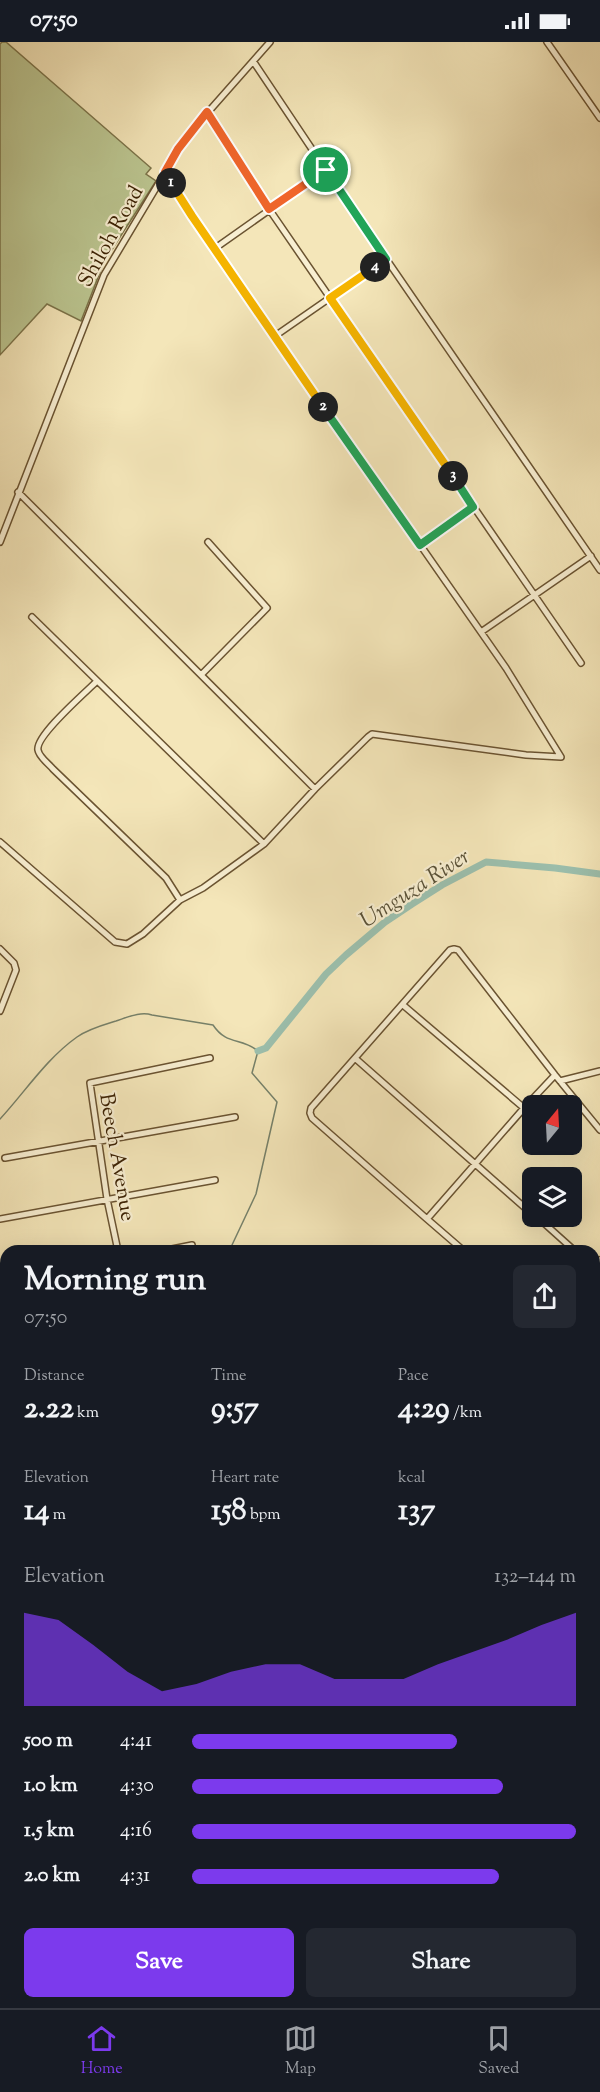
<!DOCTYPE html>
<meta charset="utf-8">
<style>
:root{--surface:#171b24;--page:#242831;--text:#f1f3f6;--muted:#9ea1a6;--line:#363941;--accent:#7c3aed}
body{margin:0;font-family:"Sorts Mill Goudy",serif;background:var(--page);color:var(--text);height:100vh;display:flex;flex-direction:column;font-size:22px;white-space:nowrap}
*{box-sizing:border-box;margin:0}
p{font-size:20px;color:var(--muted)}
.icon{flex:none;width:33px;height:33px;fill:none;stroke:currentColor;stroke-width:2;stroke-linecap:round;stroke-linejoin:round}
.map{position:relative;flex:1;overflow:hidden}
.side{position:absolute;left:0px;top:1203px;width:600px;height:764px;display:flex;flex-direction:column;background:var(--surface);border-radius:18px 18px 0 0;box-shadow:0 6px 24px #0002}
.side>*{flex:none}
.needle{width:39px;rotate:18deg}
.tools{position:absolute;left:522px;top:1053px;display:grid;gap:12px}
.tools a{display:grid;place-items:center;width:60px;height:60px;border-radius:9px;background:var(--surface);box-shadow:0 6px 24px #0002;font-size:30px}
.pin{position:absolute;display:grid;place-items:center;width:51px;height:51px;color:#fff;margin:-26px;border:3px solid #fff;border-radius:50%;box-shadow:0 2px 6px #0007}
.km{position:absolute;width:30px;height:30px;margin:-15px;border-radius:50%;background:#222;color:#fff;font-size:16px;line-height:30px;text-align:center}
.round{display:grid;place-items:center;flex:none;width:63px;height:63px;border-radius:9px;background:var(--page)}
.headline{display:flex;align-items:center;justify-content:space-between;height:102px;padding:0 24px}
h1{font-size:33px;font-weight:800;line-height:45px}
.figures{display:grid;grid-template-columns:repeat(3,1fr);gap:9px;height:102px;padding:6px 24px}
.figures div{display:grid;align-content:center}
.figures b{font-size:30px;font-weight:800}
.figures small{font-size:16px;font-weight:400}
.figures p{font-size:16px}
.chart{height:168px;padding:12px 24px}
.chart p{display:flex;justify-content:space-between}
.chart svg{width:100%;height:108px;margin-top:6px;fill:var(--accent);opacity:.7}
.button{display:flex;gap:12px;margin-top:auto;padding:12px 24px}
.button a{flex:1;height:69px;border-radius:9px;background:var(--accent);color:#fff;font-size:24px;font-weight:800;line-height:69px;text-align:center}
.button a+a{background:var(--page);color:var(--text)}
ul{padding:0 24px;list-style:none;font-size:20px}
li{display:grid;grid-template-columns:96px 72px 1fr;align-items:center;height:45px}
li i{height:15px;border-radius:8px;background:var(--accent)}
.status{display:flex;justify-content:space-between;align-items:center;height:42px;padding:0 30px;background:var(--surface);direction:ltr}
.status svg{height:16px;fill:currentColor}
.menu{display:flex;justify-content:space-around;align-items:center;height:84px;border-top:2px solid var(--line);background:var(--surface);font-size:16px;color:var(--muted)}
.menu a{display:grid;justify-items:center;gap:3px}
.menu .selected{color:var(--accent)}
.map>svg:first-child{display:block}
.green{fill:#bbc590;stroke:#7c744a;stroke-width:1.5}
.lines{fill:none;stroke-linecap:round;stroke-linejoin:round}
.stream{stroke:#76816a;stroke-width:1.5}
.river{stroke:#9cc0ae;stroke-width:7}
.minor-casing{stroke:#6a5331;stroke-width:8}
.major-casing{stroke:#3c2204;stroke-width:10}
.minor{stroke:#f8efd2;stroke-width:5}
.major{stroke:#eac37c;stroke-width:7}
.rail-casing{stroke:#3c2204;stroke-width:4}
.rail{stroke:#f8efd2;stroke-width:1.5;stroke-dasharray:4.5;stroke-linecap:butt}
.split-1-casing{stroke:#fff;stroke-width:12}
.split-2-casing{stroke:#fff;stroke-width:12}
.split-3-casing{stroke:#fff;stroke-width:12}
.split-4-casing{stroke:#fff;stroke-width:12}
.split-5-casing{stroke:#fff;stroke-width:12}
.split-1{stroke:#f0652b;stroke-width:8}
.split-2{stroke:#f5b400;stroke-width:8}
.split-3{stroke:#22a559;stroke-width:8}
.split-4{stroke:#f5b400;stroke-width:8}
.split-5{stroke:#22a559;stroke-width:8}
.labels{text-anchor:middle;stroke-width:4.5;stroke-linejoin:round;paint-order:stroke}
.street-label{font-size:21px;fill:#3c2204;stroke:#f8efd2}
.water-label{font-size:22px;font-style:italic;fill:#595137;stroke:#f8efd2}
</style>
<div class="status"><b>07:50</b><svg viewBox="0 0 49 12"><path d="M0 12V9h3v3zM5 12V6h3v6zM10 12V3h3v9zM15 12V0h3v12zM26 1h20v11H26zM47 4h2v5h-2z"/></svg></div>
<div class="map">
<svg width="600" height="1966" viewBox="0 0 600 1966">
<rect width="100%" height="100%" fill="#f4e6b9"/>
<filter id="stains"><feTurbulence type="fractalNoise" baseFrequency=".00333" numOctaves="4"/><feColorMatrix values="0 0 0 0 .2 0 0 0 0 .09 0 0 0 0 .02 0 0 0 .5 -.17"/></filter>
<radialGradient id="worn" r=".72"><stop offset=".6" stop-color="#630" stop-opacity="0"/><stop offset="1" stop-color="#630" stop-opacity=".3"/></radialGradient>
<!-- green -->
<path class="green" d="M 2,0 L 6,0 L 151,126 L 146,132 L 156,139 L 104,220 L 81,279 L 47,262 L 0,313 L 0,2 Z
M 600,1647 L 600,1687 L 594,1694 L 594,1650 Z"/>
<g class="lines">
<!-- stream -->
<path class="stream" d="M 0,1077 C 25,1050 46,1017 77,995 C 88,987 103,983 116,979 C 128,975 141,969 152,973 L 213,983 C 227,1004 241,995 258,1009 L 252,1031 L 277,1060 L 256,1152 L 232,1203 L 232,1209
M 0,1535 L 6,1524
M 0,1590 L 6,1609
M 50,1966 L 51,1960"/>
<!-- river -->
<path class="river" d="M 258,1009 L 266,1006 L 326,932 L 346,913 L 385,880 L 412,862 L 442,843 L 486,820 L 555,826 L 600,832"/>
<!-- minor casing -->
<g class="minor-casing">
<path id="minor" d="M 547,0 L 600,76
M 253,19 L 356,173 L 600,528
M 207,70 L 269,167 L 581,621
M 214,207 L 326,128
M 275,294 L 386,217
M 18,450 L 315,747
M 0,500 L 104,233 L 187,94 L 270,0
M 420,503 L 473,465
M 32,575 L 264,802
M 481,590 L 591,514
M 201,633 L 267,566 L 208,500
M 97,639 C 85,651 35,694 38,708 C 39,715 49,722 53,727 L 166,836 L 180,858
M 0,800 L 115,900 L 127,902 L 143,892 L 180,858 L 203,846 L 264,802 L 315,747 L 368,695 L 372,692 L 526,713 L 561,715 L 506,626 L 214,207 L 165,130
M 0,907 L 14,921 L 16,928 L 0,969
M 403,963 L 524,1066 L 427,1177 L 464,1209
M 356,1017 L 532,1172
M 560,1039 L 600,1029
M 524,1066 L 555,1033
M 5,1116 L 235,1075
M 536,1174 L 575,1209
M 0,1177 L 215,1138
M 427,1177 L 312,1076 L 310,1071 L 311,1066 L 450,908 L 454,907 L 458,908 L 555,1033 L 600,1088
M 118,1209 L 107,1157 L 90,1041 L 210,1016
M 162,1209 L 192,1203
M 594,1225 L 600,1218
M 594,1226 L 600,1232
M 0,1239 L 6,1238
M 0,1299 L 6,1298
M 594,1323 L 600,1328
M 0,1361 L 6,1360
M 0,1400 L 6,1433
M 594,1422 L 600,1433
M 0,1491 L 6,1491
M 594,1516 L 600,1515
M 594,1544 L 600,1555
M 594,1647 L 600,1644
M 594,1838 L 600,1837
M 594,1891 L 600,1893
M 594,1943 L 600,1945
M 138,1960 L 155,1966
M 412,1960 L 430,1966
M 512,1960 L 517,1966
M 115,1966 L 120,1960"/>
</g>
<!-- major casing -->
<g class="major-casing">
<path id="major" d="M 594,1705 L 600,1699
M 343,1966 L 347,1960"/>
</g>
<!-- minor -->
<use href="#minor" class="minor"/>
<!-- major -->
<use href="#major" class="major"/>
<!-- rail casing -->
<g class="rail-casing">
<path id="rail" d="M 0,1875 L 6,1878
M 244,1960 L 260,1966"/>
</g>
<!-- rail -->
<use href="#rail" class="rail"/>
</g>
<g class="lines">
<!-- split-1 casing -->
<g class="split-1-casing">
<path id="split-1" d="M 171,141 L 165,130 L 178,107 L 207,70 L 269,167 L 326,128"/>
</g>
<!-- split-2 casing -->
<g class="split-2-casing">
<path id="split-2" d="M 171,141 L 192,174 L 323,365"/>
</g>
<!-- split-3 casing -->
<g class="split-3-casing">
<path id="split-3" d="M 323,365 L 420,503 L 473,465 L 453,434"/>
</g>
<!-- split-4 casing -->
<g class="split-4-casing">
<path id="split-4" d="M 375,225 L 330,256 L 453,434"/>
</g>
<!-- split-5 casing -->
<g class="split-5-casing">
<path id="split-5" d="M 326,128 L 386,217 L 375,225"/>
</g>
<!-- split-1 -->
<use href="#split-1" class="split-1"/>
<!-- split-2 -->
<use href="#split-2" class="split-2"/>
<!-- split-3 -->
<use href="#split-3" class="split-3"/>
<!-- split-4 -->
<use href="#split-4" class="split-4"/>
<!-- split-5 -->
<use href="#split-5" class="split-5"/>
</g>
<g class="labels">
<!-- street labels -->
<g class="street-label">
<text transform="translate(110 194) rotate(-61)" y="7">Shiloh Road</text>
<text transform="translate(118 1115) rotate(80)" y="7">Beech Avenue</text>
</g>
<!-- water labels -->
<g class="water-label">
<text transform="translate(414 845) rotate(-33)" y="8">Umguza River</text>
</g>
</g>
<rect width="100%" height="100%" filter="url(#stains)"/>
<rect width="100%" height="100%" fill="url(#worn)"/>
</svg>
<div class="tools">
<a><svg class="needle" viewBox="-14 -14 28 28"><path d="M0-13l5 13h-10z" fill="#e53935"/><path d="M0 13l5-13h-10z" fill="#9ea1a6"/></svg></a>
<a><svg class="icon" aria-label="layers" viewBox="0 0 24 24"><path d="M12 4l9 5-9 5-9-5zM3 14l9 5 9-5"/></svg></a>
</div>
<div class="pin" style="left:326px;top:128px;background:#1e9e55"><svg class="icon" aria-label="arrive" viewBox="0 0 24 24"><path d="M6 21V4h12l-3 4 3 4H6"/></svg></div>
<b class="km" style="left:171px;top:141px">1</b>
<b class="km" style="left:323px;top:365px">2</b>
<b class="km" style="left:453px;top:434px">3</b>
<b class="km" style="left:375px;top:225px">4</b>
<section class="side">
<div class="headline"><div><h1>Morning run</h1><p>07:50</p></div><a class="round"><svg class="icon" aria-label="share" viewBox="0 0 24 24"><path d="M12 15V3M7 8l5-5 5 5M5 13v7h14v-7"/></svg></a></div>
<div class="figures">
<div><p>Distance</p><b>2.22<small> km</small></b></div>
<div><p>Time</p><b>9:57</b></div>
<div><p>Pace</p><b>4:29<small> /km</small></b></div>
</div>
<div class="figures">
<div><p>Elevation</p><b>14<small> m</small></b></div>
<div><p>Heart rate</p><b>158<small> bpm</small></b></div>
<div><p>kcal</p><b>137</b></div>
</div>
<div class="chart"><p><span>Elevation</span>132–144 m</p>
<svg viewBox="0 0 160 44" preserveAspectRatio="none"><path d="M0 44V6L10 9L20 19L30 30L40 38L50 35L60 30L70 27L80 27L90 33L100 33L110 33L120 27L130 22L140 17L150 11L160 6V44z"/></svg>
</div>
<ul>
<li><b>500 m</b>4:41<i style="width:69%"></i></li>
<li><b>1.0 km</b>4:30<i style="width:81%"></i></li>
<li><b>1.5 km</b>4:16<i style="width:100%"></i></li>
<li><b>2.0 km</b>4:31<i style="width:80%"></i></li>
</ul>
<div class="button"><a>Save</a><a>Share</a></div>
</section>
</div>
<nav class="menu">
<a class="selected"><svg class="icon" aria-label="home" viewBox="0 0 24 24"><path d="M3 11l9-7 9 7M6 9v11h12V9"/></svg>Home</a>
<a><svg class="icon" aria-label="map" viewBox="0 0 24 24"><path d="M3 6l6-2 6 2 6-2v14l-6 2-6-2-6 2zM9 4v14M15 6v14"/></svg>Map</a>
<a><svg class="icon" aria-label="saved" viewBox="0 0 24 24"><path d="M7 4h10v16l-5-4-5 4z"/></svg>Saved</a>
</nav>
